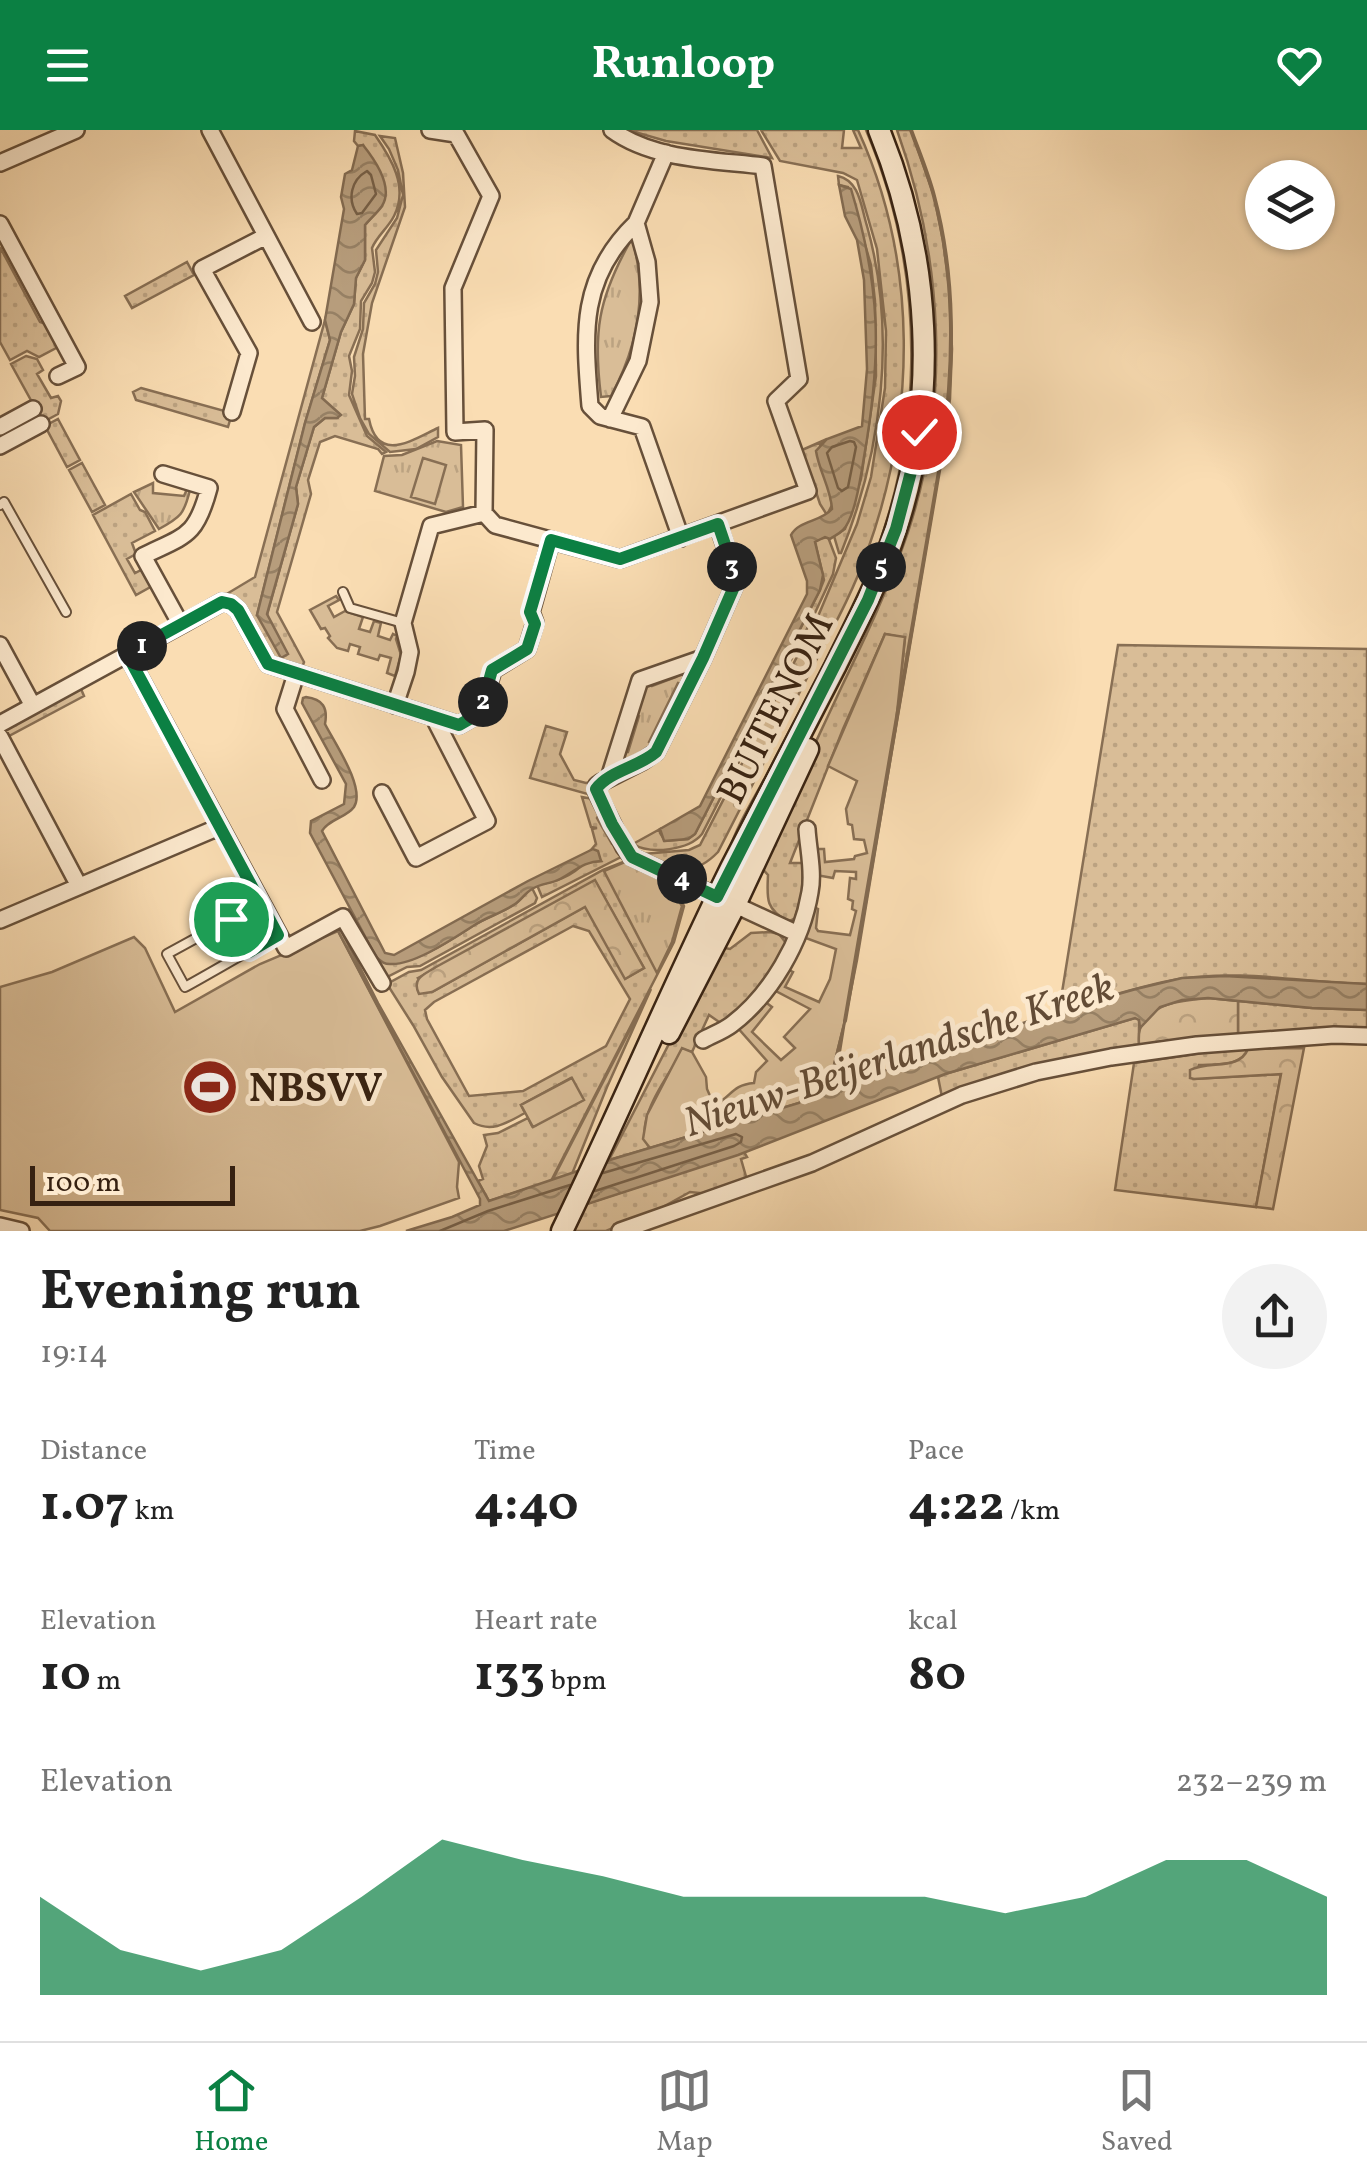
<!DOCTYPE html>
<meta charset="utf-8">
<style>
:root{--surface:#fff;--page:#f2f2f2;--text:#222;--muted:#767676;--line:#e0e0e0;--accent:#0b8043}
body{margin:0;font-family:Vollkorn,serif;background:var(--page);color:var(--text);height:100vh;display:flex;flex-direction:column;font-size:38px;white-space:nowrap}
*{box-sizing:border-box;margin:0}
p{font-size:32px;color:var(--muted)}
.icon{flex:none;width:55px;height:55px;fill:none;stroke:currentColor;stroke-width:2;stroke-linecap:round;stroke-linejoin:round}
.map{position:relative;height:1101px;overflow:hidden}
.side{display:flex;flex-direction:column;background:var(--surface);flex:1}
.side>*{flex:none}
.fabs{position:absolute;left:1245px;top:30px;display:grid;gap:20px}
.fabs a{display:grid;place-items:center;width:90px;height:90px;border-radius:50%;background:var(--surface);box-shadow:0 2px 8px #0004;font-size:50px}
.scale{position:absolute;left:30px;bottom:25px;width:205px;box-sizing:border-box;padding-left:10px;border:5px solid #362111;border-top:0;font-size:28px;line-height:35px;white-space:nowrap;color:#362111;-webkit-text-stroke:8px #fce9ce;paint-order:stroke}
.pin{position:absolute;display:grid;place-items:center;width:85px;height:85px;color:#fff;margin:-42px;border:5px solid #fff;border-radius:50%;box-shadow:0 2px 10px #0007}
.km{position:absolute;width:50px;height:50px;margin:-25px;border-radius:50%;background:#222;color:#fff;font-size:28px;line-height:50px;text-align:center}
.round{display:grid;place-items:center;flex:none;width:105px;height:105px;border-radius:52px;background:var(--page)}
.head{display:flex;align-items:center;justify-content:space-between;height:170px;padding:0 40px}
h1{font-size:55px;font-weight:700;line-height:75px}
.stats{display:grid;grid-template-columns:repeat(3,1fr);gap:15px;height:170px;padding:10px 40px}
.stats div{display:grid;align-content:center}
.stats b{font-size:50px;font-weight:700}
.stats small{font-size:28px;font-weight:400}
.stats p{font-size:28px}
.chart{height:280px;padding:20px 40px}
.chart p{display:flex;justify-content:space-between}
.chart svg{width:100%;height:180px;margin-top:10px;fill:var(--accent);opacity:.7}
header{display:flex;justify-content:space-between;align-items:center;height:130px;padding:0 40px;background:var(--accent);color:#fff;font-size:45px;font-weight:700}
.tabs{display:flex;justify-content:space-around;align-items:center;height:140px;border-top:2px solid var(--line);background:var(--surface);font-size:28px;color:var(--muted)}
.tabs a{display:grid;justify-items:center;gap:5px}
.tabs .selected{color:var(--accent)}
.map>svg:first-child{display:block}
.grass{fill:url(#grass-dots);stroke:#886f54;stroke-width:2.5;fill-rule:evenodd}
.forest{fill:url(#forest-crowns);stroke:#886f54;stroke-width:2.5}
.park{fill:url(#park-tufts);stroke:#886f54;stroke-width:2.5}
.garden{fill:#d9bd97;stroke:#886f54;stroke-width:2.5}
.water{fill:url(#water-waves);stroke:#836b51;stroke-width:2.5}
.lines{fill:none;stroke-linecap:round;stroke-linejoin:round}
.shore{stroke:#765f46;stroke-width:2.5}
.stream{stroke:#836b51;stroke-width:4}
.lane-casing{stroke:#67503a;stroke-width:12}
.street-casing{stroke:#67503a;stroke-width:20}
.secondary-casing{stroke:#362111;stroke-width:25}
.lane{stroke:#fce9ce;stroke-width:8}
.street{stroke:#fce9ce;stroke-width:15}
.secondary{stroke:#fce9ce;stroke-width:20}
.route-casing{stroke:#fff;stroke-width:20}
.route{stroke:#0b8043;stroke-width:12}
.labels{text-anchor:middle;stroke-width:10;stroke-linejoin:round;paint-order:stroke}
.street-label{font-size:40px;fill:#362111;stroke:#fce9ce}
.poi-label{font-size:40px;font-weight:bold;fill:#362111;stroke:#fce9ce;text-anchor:start}
.water-label{font-size:42px;font-style:italic;fill:#634c36;stroke:#fce9ce}
</style>
<header><svg class="icon" aria-label="menu" viewBox="0 0 24 24"><path d="M4 6h16M4 12h16M4 18h16"/></svg>Runloop<svg class="icon" aria-label="heart" viewBox="0 0 24 24"><path d="M12 20l-8-8c-3-5 5-10 8-4 3-6 11-1 8 4z"/></svg></header>
<div class="map">
<svg width="1367" height="1101" viewBox="0 0 1367 1101">
<defs>
<pattern id="grass-dots" width="8" height="8" patternUnits="userSpaceOnUse" patternTransform="scale(2.5)"><rect width="8" height="8" fill="#d9bd97"/><path d="M2 2h.1M6 6h.1" fill="none" stroke="#bba281" stroke-width="1.8" stroke-linecap="round"/></pattern>
<pattern id="forest-crowns" width="20" height="18" patternUnits="userSpaceOnUse" patternTransform="scale(2.5)"><rect width="20" height="18" fill="#d9bd97"/><path d="M2 6a3 3 0 1 1 6 0M12 15a3 3 0 1 1 6 0" fill="none" stroke="#bba281"/></pattern>
<pattern id="park-tufts" width="24" height="20" patternUnits="userSpaceOnUse" patternTransform="scale(2.5)"><rect width="24" height="20" fill="#d9bd97"/><path d="M3 7l-1-3M5 7V3M7 7l1-3M15 17l-1-3M17 17v-4M19 17l1-3" fill="none" stroke="#bba281"/></pattern>
<pattern id="water-waves" width="16" height="10" patternUnits="userSpaceOnUse" patternTransform="scale(2.5)"><rect width="16" height="10" fill="#b79d7c"/><path d="M0 5q4-4 8 0t8 0" fill="none" stroke="#968064"/></pattern>
</defs>
<rect width="100%" height="100%" fill="#faddb3"/>
<filter id="stains"><feTurbulence type="fractalNoise" baseFrequency=".002" numOctaves="4"/><feColorMatrix values="0 0 0 0 .2 0 0 0 0 .09 0 0 0 0 .02 0 0 0 .5 -.17"/></filter>
<radialGradient id="worn" r=".72"><stop offset=".6" stop-color="#630" stop-opacity="0"/><stop offset="1" stop-color="#630" stop-opacity=".3"/></radialGradient>
<!-- grass -->
<path class="grass" d="M 628,0 L 757,0 L 772,28 L 666,11 Z
M 761,0 L 844,0 L 842,18 L 861,18 L 853,0 L 858,0 C 919,134 916,286 867,422 C 852,465 829,505 808,546 C 778,604 748,663 718,722 C 691,750 675,737 643,724 L 689,720 L 700,715 L 819,484 L 857,394 L 871,347 L 885,258 L 886,201 L 877,119 L 857,50 L 843,43 L 780,31 Z
M 866,0 L 875,0 L 915,145 L 915,294 L 879,431 L 729,721 C 737,695 753,670 766,646 C 797,585 830,526 859,464 C 926,317 929,149 866,0 Z
M 897,0 L 911,0 L 934,66 L 943,111 L 949,157 L 952,219 L 950,269 L 943,318 L 895,602 L 905,508 L 885,504 L 843,599 L 790,733 L 803,733 L 802,762 L 795,788 L 788,792 C 765,778 767,769 768,745 L 759,735 C 786,675 814,616 842,556 C 866,506 890,455 908,402 C 951,272 943,128 897,0 Z
M 355,1 L 375,5 C 391,28 409,57 394,86 C 388,98 377,106 372,118 L 375,142 L 372,153 L 361,171 L 360,199 L 349,226 L 352,241 L 349,265 L 367,306 L 386,322 L 382,324 L 378,319 L 335,306 L 320,312 L 308,350 L 311,364 L 277,482 L 304,532 L 301,541 L 272,528 L 220,468 L 255,447 L 325,190 L 330,210 L 305,293 L 257,485 L 267,485 L 298,374 L 296,357 L 314,297 L 325,288 L 337,288 L 322,268 L 341,202 L 354,174 L 356,148 L 365,130 L 365,95 L 382,76 L 363,15 L 358,16 L 354,11 Z
M 380,6 L 395,8 L 403,43 L 405,77 L 372,173 L 363,224 L 365,289 L 369,289 C 378,334 412,310 438,298 L 438,307 L 416,319 L 390,322 L 369,304 L 360,288 L 352,264 L 355,246 L 354,227 L 363,199 L 364,173 L 375,154 L 378,142 L 376,120 L 397,88 L 403,65 L 398,40 L 389,19 Z
M 838,46 C 860,51 861,77 867,96 C 897,203 882,321 841,423 L 839,423 L 834,406 L 845,399 L 861,349 L 876,246 L 875,171 L 871,135 L 848,57 L 839,55 Z
M 0,117 L 40,192 L 46,194 L 58,217 L 39,227 L 27,221 L 10,230 L 0,212 Z
M 187,132 L 194,145 L 132,178 L 125,166 Z
M 26,226 L 37,229 L 43,240 L 37,244 L 51,268 L 58,266 L 61,271 L 58,284 L 43,292 L 11,234 Z
M 141,258 L 232,283 L 228,297 L 136,270 L 133,262 Z
M 58,289 L 80,330 L 67,337 L 45,296 Z
M 827,309 L 820,314 L 832,375 L 827,385 L 820,374 L 802,320 Z
M 82,333 L 105,375 L 92,382 L 69,340 Z
M 131,364 L 140,380 L 145,382 L 155,401 L 132,413 L 136,424 L 127,429 L 135,443 L 145,438 L 154,455 L 136,465 L 93,385 Z
M 828,407 L 836,428 L 833,444 L 814,485 L 702,704 C 689,720 651,725 633,714 L 660,699 L 660,703 L 665,711 L 688,709 L 695,704 L 820,460 L 824,450 L 815,412 L 819,409 Z
M 1118,515 L 1367,519 L 1367,854 C 1306,853 1241,839 1179,849 C 1138,856 1098,870 1059,881 Z
M 81,559 L 84,566 L 7,607 L 3,600 Z
M 546,596 L 567,602 L 560,624 L 574,650 L 586,653 L 591,652 L 589,659 L 591,665 L 530,648 Z
M 582,667 L 593,669 L 600,683 L 597,688 L 612,714 L 618,716 L 623,726 L 542,767 L 537,755 C 554,752 572,747 584,733 L 601,731 L 591,720 L 596,714 L 592,699 L 597,698 L 591,697 Z
M 628,730 C 658,745 669,744 684,776 L 674,812 L 551,1051 L 489,1071 L 478,1051 L 483,1049 L 479,1036 L 487,1016 L 484,1005 L 498,1003 L 528,988 L 532,996 L 583,970 L 571,948 L 521,975 L 525,983 C 508,992 493,1003 474,993 L 442,947 L 413,895 L 387,854 L 409,842 L 421,840 L 603,740 ZM 595,751 L 644,838 L 626,848 L 586,776 L 432,862 L 418,848 ZM 573,796 L 589,801 L 630,869 L 606,916 L 523,961 L 469,966 L 427,889 L 425,880 L 434,872 Z
M 532,758 L 537,768 L 535,773 L 420,836 L 407,837 L 385,848 L 345,781 L 350,779 C 357,791 367,818 376,827 C 397,848 454,808 474,795 C 487,787 502,783 515,774 C 521,769 526,763 532,758 Z
M 770,802 L 779,804 L 786,813 C 775,846 748,872 722,894 L 709,885 L 692,922 L 684,920 C 670,942 630,995 650,1018 L 609,1030 L 719,817 L 730,819 L 751,803 Z
M 1238,871 L 1312,878 L 1367,880 L 1367,905 L 1238,906 Z
M 1135,888 L 1139,890 L 1139,917 L 942,967 L 938,947 L 945,944 Z
M 1248,919 C 1241,937 1217,934 1199,935 L 1194,949 L 1281,944 L 1256,1077 L 1115,1060 L 1134,933 L 1222,920 Z
M 744,1022 L 747,1027 L 741,1029 L 747,1050 L 709,1064 L 690,1062 L 661,1078 L 606,1101 L 573,1101 L 586,1074 Z"/>
<!-- forest -->
<path class="forest" d="M 595,750 L 644,838 L 625,849 L 585,777 L 432,862 L 419,864 C 411,848 425,844 436,837 Z
M 651,859 L 607,957 L 572,1044 L 552,1051 Z
M 1208,868 L 1238,871 L 1238,906 L 1139,917 C 1139,911 1138,905 1140,899 C 1150,872 1184,870 1208,868 Z
M 1304,918 L 1273,1079 L 1256,1077 L 1281,944 L 1194,949 L 1190,948 L 1190,940 C 1210,930 1239,941 1248,919 Z"/>
<!-- park -->
<path class="park" d="M 630,112 L 633,112 C 648,167 637,218 611,266 L 601,267 C 593,203 598,169 630,112 Z
M 437,311 L 461,315 L 463,377 L 446,382 L 375,361 L 384,326 L 402,325 Z
M 153,353 L 153,363 L 184,366 L 187,359 L 190,360 C 184,384 181,387 159,399 L 134,362 Z
M 688,541 L 682,554 L 678,553 L 649,612 L 653,615 L 648,621 L 624,633 L 622,631 L 623,622 L 628,622 L 639,586 L 635,583 L 643,555 L 649,552 L 652,556 L 676,547 L 675,542 Z
M 627,731 L 667,752 L 682,776 L 672,812 L 657,843 L 604,741 Z"/>
<!-- garden -->
<path class="garden" d="M 423,328 L 446,335 L 435,374 L 411,367 Z
M 336,466 L 339,470 L 328,476 L 334,487 L 345,481 L 363,487 L 359,499 L 370,502 L 374,491 L 381,493 L 378,506 L 390,510 L 393,504 L 397,506 L 396,509 L 401,525 L 395,546 L 387,543 L 391,528 L 380,525 L 378,530 L 358,524 L 360,517 L 350,514 L 348,521 L 337,518 L 328,508 L 330,506 L 325,498 L 321,499 L 310,480 Z
M 885,504 L 905,507 L 895,602 L 857,830 L 845,890 L 833,939 L 821,954 L 799,973 L 650,1018 L 643,1009 L 647,985 L 682,918 L 692,922 L 706,947 L 707,959 L 714,975 C 732,967 731,955 754,953 L 756,942 L 767,931 L 737,897 L 764,871 L 772,877 L 752,902 L 781,930 L 795,918 L 784,907 L 810,879 L 774,860 L 789,840 L 793,842 L 785,857 L 819,872 L 830,849 L 836,819 L 803,807 L 814,777 L 818,779 L 816,798 L 818,801 L 850,805 L 856,781 L 852,779 L 853,771 L 848,769 L 850,748 L 856,749 L 856,742 L 835,741 L 833,748 L 816,745 L 814,719 L 824,719 L 825,732 L 854,729 L 855,726 L 867,723 L 864,710 L 854,709 L 852,695 L 848,694 L 846,679 L 857,651 L 828,636 Z
M 338,801 L 459,1032 L 457,1057 L 459,1068 L 380,1096 L 360,1101 L 50,1101 L 38,1088 L 0,1080 L 0,857 L 52,842 L 134,807 L 145,818 L 175,882 L 260,834 Z
M 572,948 L 584,970 L 533,997 L 521,975 Z"/>
<!-- water -->
<path class="water" d="M 363,15 C 375,30 394,57 382,76 C 378,82 370,89 365,95 L 365,130 L 356,148 L 354,174 L 341,202 L 322,268 L 341,285 L 337,288 L 325,288 L 314,297 L 296,357 L 298,374 L 267,484 L 288,524 L 281,528 L 257,485 L 305,293 L 330,210 L 325,190 L 344,79 L 341,67 L 345,44 L 352,40 L 358,16 Z
M 839,55 L 851,59 C 881,158 882,225 864,327 C 861,345 855,388 843,400 C 839,404 834,406 830,409 L 825,407 L 815,412 L 823,445 L 820,460 L 695,704 L 688,709 L 664,711 L 660,699 L 700,676 L 807,464 L 807,451 L 791,405 C 799,390 821,392 832,379 C 831,359 819,341 816,321 L 827,309 L 862,296 L 867,239 L 864,150 L 857,110 L 845,86 Z
M 306,567 C 323,569 328,578 325,594 C 334,612 366,658 354,677 C 346,688 329,689 322,701 L 385,823 L 394,825 L 528,751 L 593,719 L 598,721 L 601,731 C 585,731 575,741 560,749 C 551,754 541,753 532,759 C 525,763 521,770 515,774 C 502,783 486,787 473,796 C 454,808 413,836 390,834 C 383,834 381,831 376,827 L 310,703 L 311,691 L 344,674 L 346,654 L 302,573 L 303,568 Z
M 341,800 L 378,873 L 489,1071 L 613,1029 L 799,973 L 821,954 L 833,939 L 845,890 L 834,958 L 1058,881 L 1136,859 L 1182,848 L 1225,846 L 1367,854 L 1367,880 L 1312,878 L 1208,868 L 1182,870 L 1160,877 L 1140,898 L 1139,890 L 1135,888 L 945,944 L 738,1025 L 504,1101 L 406,1101 L 452,1087 L 480,1075 L 480,1069 L 338,801 Z"/>
<g class="lines">
<!-- shore -->
<path class="shore" d="M 367,41 L 371,45 L 376,64 L 362,83 L 357,84 C 347,69 351,50 367,41 Z
M 850,311 L 854,312 L 856,317 L 848,357 L 842,361 L 838,358 L 827,323 L 832,317 Z
M 595,1061 L 734,1016 L 741,1012 L 742,1007 L 736,1004 L 603,1043
M 440,1101 L 488,1081 L 570,1055"/>
<!-- stream -->
<path class="stream" d="M 845,891 L 943,318 C 954,234 956,148 934,66 C 928,43 919,22 911,0"/>
<!-- lane casing -->
<g class="lane-casing">
<path id="lane" d="M 0,375 L 4,372 L 66,482
M 343,462 L 350,478 L 403,493
M 249,822 L 231,789 L 167,824 L 185,857 C 216,840 247,821 278,805"/>
</g>
<!-- street casing -->
<g class="street-casing">
<path id="street" d="M 210,0 L 312,192
M 430,0 L 456,4 L 491,66 L 453,158 L 455,302 L 485,300 L 484,383 L 495,395 L 620,429 L 808,361 L 776,271 L 799,249 L 763,36 C 714,30 653,30 612,0
M 0,33 L 76,0
M 636,93 C 579,148 584,203 590,276 L 600,286 L 642,297 L 681,408
M 0,94 L 77,237 L 58,246
M 232,282 L 249,223 L 202,139 L 266,106
M 610,289 L 638,231 L 650,172 L 647,132 L 636,93 L 666,23
M 0,297 L 33,279
M 0,316 L 41,294
M 163,344 L 209,358 C 196,407 186,405 143,426 L 181,495 L 222,472 L 231,474 L 238,480 L 268,534 L 459,595 L 480,583 L 493,540 L 527,519 L 535,493 L 531,482 L 551,410
M 718,395 L 737,450 L 703,528 L 656,622 L 643,631 L 600,653 L 597,655 L 597,663 L 624,717 L 632,727 L 798,804
M 0,515 L 33,576
M 127,524 L 286,818 L 343,787 L 382,853
M 296,544 L 285,579 L 322,650
M 395,575 L 406,542 L 410,522 L 403,493 L 431,396 L 484,383
M 0,594 L 181,495
M 0,607 L 79,756
M 609,648 L 640,550 L 703,528
M 382,663 L 416,728 L 487,691 L 434,588
M 0,790 L 219,697
M 703,910 C 712,905 723,901 731,895 C 771,865 802,811 810,762 C 814,742 808,718 807,699
M 0,1096 L 21,1101
M 620,1101 L 812,1033 L 962,965 L 1036,942 L 1111,927 L 1197,915 L 1334,905 L 1367,906"/>
</g>
<!-- secondary casing -->
<g class="secondary-casing">
<path id="secondary" d="M 669,903 L 735,775 L 808,619
M 562,1101 C 620,981 672,858 731,738 C 765,671 801,604 835,537 C 857,492 881,447 896,399 C 939,268 931,127 879,0"/>
</g>
<!-- lane -->
<use href="#lane" class="lane"/>
<!-- street -->
<use href="#street" class="street"/>
<!-- secondary -->
<use href="#secondary" class="secondary"/>
</g>
<g class="lines">
<!-- route casing -->
<g class="route-casing">
<path id="route" d="M 231,789 L 249,822 L 278,805 L 127,524 L 222,472 L 231,474 L 238,480 L 268,534 L 459,595 L 480,583 L 492,540 L 527,519 L 535,494 L 530,482 L 551,410 L 620,429 L 718,394 L 737,450 L 703,528 L 656,622 C 639,637 609,641 596,659 L 612,694 L 632,727 L 717,767 L 868,470 L 896,399 L 912,338 L 919,302"/>
</g>
<!-- route -->
<use href="#route" class="route"/>
</g>
<!-- icons -->
<defs>
<g id="stadium-disc" transform="scale(2.875)"><circle r="9.5" fill="#8f2418" stroke="#fce9ce"/><path d="M0-5a6.5 5 0 1 0 0 10a6.5 5 0 1 0 0-10ZM-3.5-1.8h7v3.6h-7Z" fill="#fff"/></g>
</defs>
<g fill-rule="evenodd">
<use href="#stadium-disc" x="210" y="957"/>
</g>
<g class="labels">
<!-- street labels -->
<g class="street-label">
<text transform="translate(774 578) rotate(-63)" y="14">BUITENOM</text>
</g>
<!-- poi labels -->
<g class="poi-label">
<text x="249" y="971">NBSVV</text>
</g>
<!-- water labels -->
<g class="water-label">
<text transform="translate(898 923) rotate(-18)" y="15">Nieuw-Beijerlandsche Kreek</text>
</g>
</g>
<rect width="100%" height="100%" filter="url(#stains)"/>
<rect width="100%" height="100%" fill="url(#worn)"/>
</svg>
<div class="fabs">
<a><svg class="icon" aria-label="layers" viewBox="0 0 24 24"><path d="M12 4l9 5-9 5-9-5zM3 14l9 5 9-5"/></svg></a>
</div>
<div class="scale">100 m</div>
<div class="pin" style="left:231px;top:789px;background:#1e9e55"><svg class="icon" aria-label="arrive" viewBox="0 0 24 24"><path d="M6 21V4h12l-3 4 3 4H6"/></svg></div>
<div class="pin" style="left:919px;top:302px;background:#d93025"><svg class="icon" aria-label="check" viewBox="0 0 24 24"><path d="M5 12l5 5 9-10"/></svg></div>
<b class="km" style="left:142px;top:516px">1</b>
<b class="km" style="left:483px;top:572px">2</b>
<b class="km" style="left:732px;top:437px">3</b>
<b class="km" style="left:682px;top:749px">4</b>
<b class="km" style="left:881px;top:437px">5</b>
</div>
<section class="side">
<div class="head"><div><h1>Evening run</h1><p>19:14</p></div><a class="round"><svg class="icon" aria-label="share" viewBox="0 0 24 24"><path d="M12 15V3M7 8l5-5 5 5M5 13v7h14v-7"/></svg></a></div>
<div class="stats">
<div><p>Distance</p><b>1.07<small> km</small></b></div>
<div><p>Time</p><b>4:40</b></div>
<div><p>Pace</p><b>4:22<small> /km</small></b></div>
</div>
<div class="stats">
<div><p>Elevation</p><b>10<small> m</small></b></div>
<div><p>Heart rate</p><b>133<small> bpm</small></b></div>
<div><p>kcal</p><b>80</b></div>
</div>
<div class="chart"><p><span>Elevation</span>232–239 m</p>
<svg viewBox="0 0 160 44" preserveAspectRatio="none"><path d="M0 44V20L10 33L20 38L30 33L40 20L50 6L60 11L70 15L80 20L90 20L100 20L110 20L120 24L130 20L140 11L150 11L160 20V44z"/></svg>
</div>
</section>
<nav class="tabs">
<a class="selected"><svg class="icon" aria-label="home" viewBox="0 0 24 24"><path d="M3 11l9-7 9 7M6 9v11h12V9"/></svg>Home</a>
<a><svg class="icon" aria-label="map" viewBox="0 0 24 24"><path d="M3 6l6-2 6 2 6-2v14l-6 2-6-2-6 2zM9 4v14M15 6v14"/></svg>Map</a>
<a><svg class="icon" aria-label="saved" viewBox="0 0 24 24"><path d="M7 4h10v16l-5-4-5 4z"/></svg>Saved</a>
</nav>
